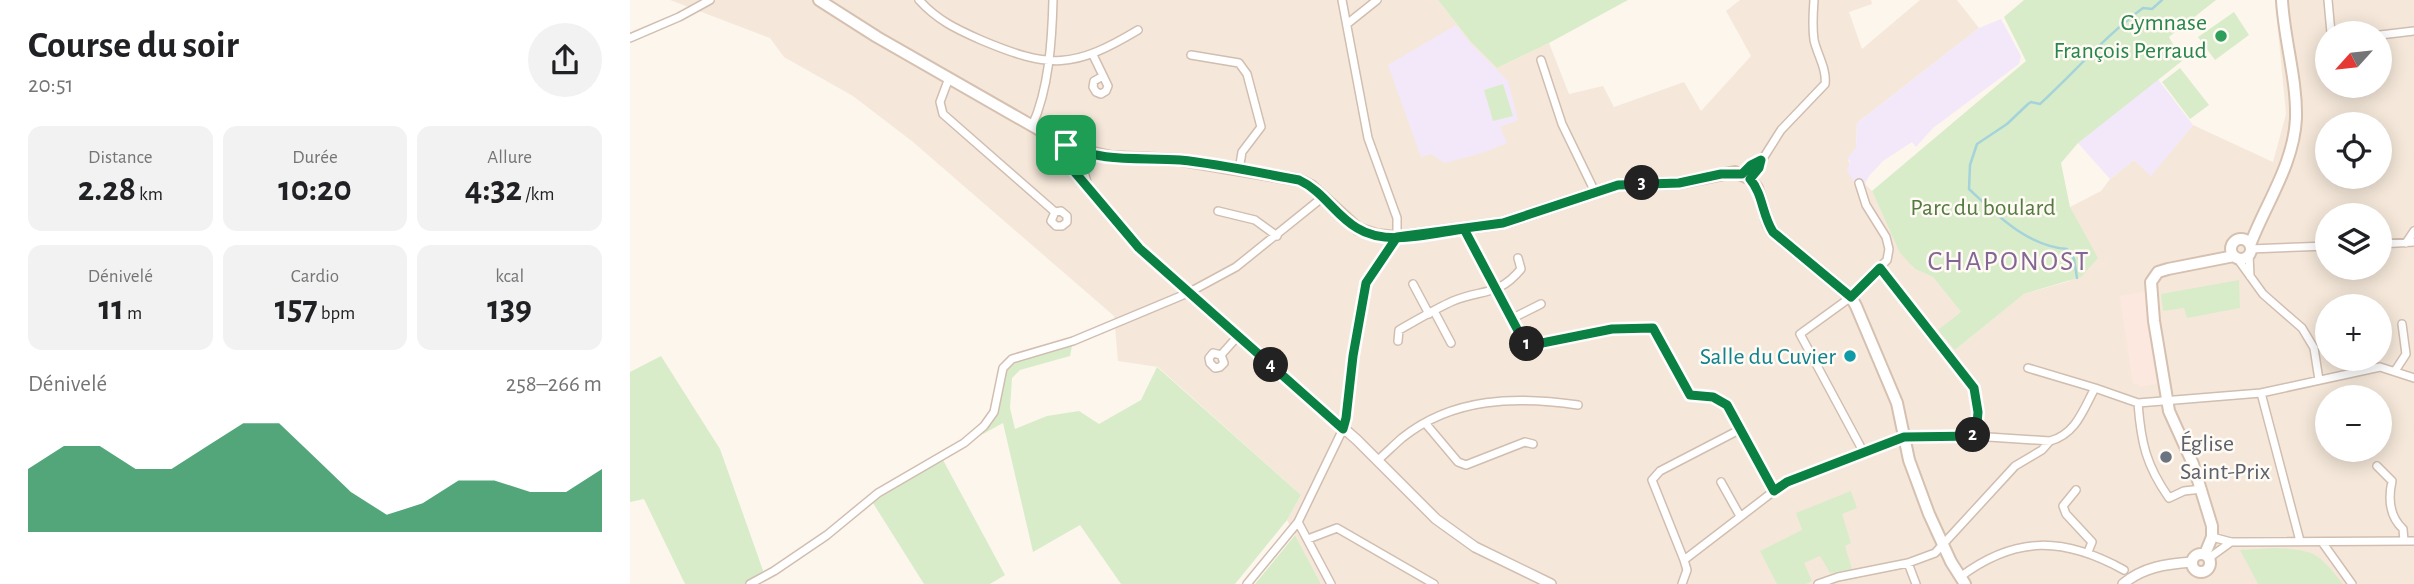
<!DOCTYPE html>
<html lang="fr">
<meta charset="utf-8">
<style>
:root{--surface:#fff;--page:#f2f2f2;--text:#202124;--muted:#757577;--accent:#0b8043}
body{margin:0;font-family:"Alegreya Sans",sans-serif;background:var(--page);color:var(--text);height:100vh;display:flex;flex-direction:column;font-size:26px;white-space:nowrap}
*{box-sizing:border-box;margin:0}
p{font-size:23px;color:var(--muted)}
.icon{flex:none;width:38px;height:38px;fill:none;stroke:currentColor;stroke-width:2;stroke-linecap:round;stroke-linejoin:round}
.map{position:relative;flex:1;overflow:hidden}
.side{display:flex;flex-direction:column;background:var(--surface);width:630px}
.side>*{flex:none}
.needle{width:46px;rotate:243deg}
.buttons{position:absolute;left:1685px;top:21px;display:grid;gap:14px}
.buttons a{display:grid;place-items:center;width:77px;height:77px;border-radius:50%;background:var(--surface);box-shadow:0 4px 18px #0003;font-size:35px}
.pin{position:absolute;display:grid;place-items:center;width:60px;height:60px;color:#fff;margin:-30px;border-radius:14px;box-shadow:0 4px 10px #0006}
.km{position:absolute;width:35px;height:35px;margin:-18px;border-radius:50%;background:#222;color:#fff;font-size:19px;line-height:35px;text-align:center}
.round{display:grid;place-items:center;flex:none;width:74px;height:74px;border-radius:37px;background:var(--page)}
.overview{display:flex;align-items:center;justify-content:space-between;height:119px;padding:0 28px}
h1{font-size:38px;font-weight:700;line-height:52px}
.figures{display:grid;grid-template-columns:repeat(3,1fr);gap:10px;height:119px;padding:7px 28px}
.figures div{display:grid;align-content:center;border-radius:14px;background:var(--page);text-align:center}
.figures b{font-size:35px;font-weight:700}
.figures small{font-size:19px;font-weight:400}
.figures p{font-size:19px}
.chart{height:196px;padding:14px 28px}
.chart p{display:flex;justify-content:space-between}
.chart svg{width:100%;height:126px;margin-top:7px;fill:var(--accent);opacity:.7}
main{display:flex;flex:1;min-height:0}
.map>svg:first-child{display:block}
.residential{fill:#f5e8da;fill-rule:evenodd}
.commercial{fill:#fde8e0}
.education{fill:#f3e8fa}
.green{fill:#d8ecc9}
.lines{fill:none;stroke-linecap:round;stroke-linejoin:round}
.stream{stroke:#a5d3da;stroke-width:2.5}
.minor-casing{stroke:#d1beb0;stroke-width:10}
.tertiary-casing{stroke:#d1beb0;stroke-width:12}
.secondary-casing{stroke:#d6c0b0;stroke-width:14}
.minor{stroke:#fff;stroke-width:7}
.tertiary{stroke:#fff;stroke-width:9}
.secondary{stroke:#fff;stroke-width:10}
.route-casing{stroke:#fff;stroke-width:14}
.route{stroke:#0b8043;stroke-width:9}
.leisure-dot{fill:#2e9e5b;stroke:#fffaf3;stroke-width:2.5}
.culture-dot{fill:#0f9aa8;stroke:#fffaf3;stroke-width:2.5}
.worship-dot{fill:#6b7280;stroke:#fffaf3;stroke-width:2.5}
.labels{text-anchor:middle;stroke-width:5;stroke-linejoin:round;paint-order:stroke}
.leisure-label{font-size:24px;fill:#27864d;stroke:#fffaf3;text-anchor:end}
.park-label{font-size:24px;fill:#537a41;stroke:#fffaf3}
.culture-label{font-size:24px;fill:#0d838f;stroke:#fffaf3;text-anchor:end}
.worship-label{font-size:24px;fill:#5b616d;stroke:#fffaf3;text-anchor:start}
.quarter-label{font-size:28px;letter-spacing:2px;fill:#846695;stroke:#fffaf3}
</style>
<main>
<section class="side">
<div class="overview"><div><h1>Course du soir</h1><p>20:51</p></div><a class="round"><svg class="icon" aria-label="share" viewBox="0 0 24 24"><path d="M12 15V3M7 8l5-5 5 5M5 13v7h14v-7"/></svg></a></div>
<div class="figures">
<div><p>Distance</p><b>2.28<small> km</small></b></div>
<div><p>Durée</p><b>10:20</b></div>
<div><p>Allure</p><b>4:32<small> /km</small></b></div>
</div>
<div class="figures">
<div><p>Dénivelé</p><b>11<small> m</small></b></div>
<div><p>Cardio</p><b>157<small> bpm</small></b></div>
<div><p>kcal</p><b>139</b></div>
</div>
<div class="chart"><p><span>Dénivelé</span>258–266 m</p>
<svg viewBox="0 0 160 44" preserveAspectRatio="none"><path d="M0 44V22L10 14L20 14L30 22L40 22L50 14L60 6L70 6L80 18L90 30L100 38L110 34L120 26L130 26L140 30L150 30L160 22V44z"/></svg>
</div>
</section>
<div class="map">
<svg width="1784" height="584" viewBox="0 0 1784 584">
<rect width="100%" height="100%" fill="#fdf6ec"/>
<!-- residential -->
<path class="residential" d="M 40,0 L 808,0 L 841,42 L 867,68 L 919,43 L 939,94 L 973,86 L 984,107 L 1054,82 L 1071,111 L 1121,56 L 1096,11 L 1110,0 L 1241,0 L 1242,4 L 1219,12 L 1232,49 L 1290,0 L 1327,0 L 1349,28 L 1227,123 L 1226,148 L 1218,159 L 1225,183 L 1235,184 L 1242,191 L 1271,253 L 1285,269 L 1303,277 L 1331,312 L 1325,350 L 1394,294 L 1440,281 L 1446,220 L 1440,207 L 1471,191 L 1480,179 L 1504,160 L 1521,175 L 1563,125 L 1643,162 L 1656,114 L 1645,0 L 1784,0 L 1784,584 L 691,584 L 657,520 L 671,495 L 528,367 L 488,361 L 484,316 L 283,142 L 223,96 L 154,57 L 140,38 ZM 1698,33 L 1750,33 L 1750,86 L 1698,86 ZM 1698,124 L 1750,124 L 1750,177 L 1698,177 ZM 1698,215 L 1750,215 L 1750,268 L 1698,268 ZM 1698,306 L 1750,306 L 1750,359 L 1698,359 ZM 1698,397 L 1750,397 L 1750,450 L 1698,450 Z"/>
<!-- commercial -->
<path class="commercial" d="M 1517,291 L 1531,383 L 1509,387 L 1508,383 L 1503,384 L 1490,296 Z"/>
<!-- education -->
<path class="education" d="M 1371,19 L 1391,56 L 1389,64 L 1303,128 L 1286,147 L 1282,142 L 1253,161 L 1239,176 L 1235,184 L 1225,183 L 1217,171 L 1220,161 L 1217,159 L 1226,148 L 1227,123 L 1349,28 Z
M 826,25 L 840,43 L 878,81 L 888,120 L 870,127 L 877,143 L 852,153 L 815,163 L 801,154 L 791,157 L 758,65 Z
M 1527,78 L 1563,125 L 1521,176 L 1504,160 L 1480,179 L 1448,143 Z"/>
<!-- green -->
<path class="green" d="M 808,0 L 998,0 L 919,43 L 867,68 L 841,42 Z
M 1394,0 L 1586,0 L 1539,37 L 1552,61 L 1448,143 L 1431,163 L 1440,207 L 1468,258 L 1451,277 L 1394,294 L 1325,350 L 1308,330 L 1331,312 L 1303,277 L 1285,269 L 1270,253 L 1242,191 L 1396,61 L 1374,17 Z
M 1604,12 L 1619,35 L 1585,60 L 1568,37 Z
M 1550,68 L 1579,105 L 1560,119 L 1532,82 Z
M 873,84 L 883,116 L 863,121 L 854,90 Z
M 1609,280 L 1610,308 L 1557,318 L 1554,308 L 1533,311 L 1531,294 Z
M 443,341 L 440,356 L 390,370 L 382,378 L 380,408 L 385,429 L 417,416 L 449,411 L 469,424 L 511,400 L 527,367 L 671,495 L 657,520 L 605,584 L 491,584 L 450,525 L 403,552 L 373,423 L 342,440 L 364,412 L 373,368 L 382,359 Z
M 31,356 L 90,449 L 135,576 L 119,584 L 55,584 L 14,499 L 0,502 L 0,372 Z
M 313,460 L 375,575 L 360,584 L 294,584 L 243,503 L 250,495 Z
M 1221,491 L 1227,508 L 1212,514 L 1221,543 L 1215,546 L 1222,569 L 1200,573 L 1190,556 L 1174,563 L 1182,581 L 1176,584 L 1147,584 L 1130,551 L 1172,530 L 1166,513 Z
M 665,535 L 691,584 L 625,584 Z
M 1644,548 C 1685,550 1688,552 1713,584 L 1628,584 L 1610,550 Z"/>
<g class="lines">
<!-- stream -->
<path class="stream" d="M 1447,278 L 1444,259 L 1437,249 C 1397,246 1367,215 1339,189 L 1340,165 L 1347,144 L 1377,124 L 1398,104 L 1401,102 L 1410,104 C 1445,72 1475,36 1513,8 L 1522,9 L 1532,0"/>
<!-- minor casing -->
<g class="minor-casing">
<path id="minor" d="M 289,0 C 307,20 326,29 351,40 C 420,69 443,69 508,30
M 1698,0 L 1701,33
M 717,24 L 747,0
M 1750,35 L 1784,31
M 0,38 L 49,17 L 80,0
M 463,55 L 478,86 L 476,91 L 471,94 L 466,92 L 463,87 L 464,81 L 473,76
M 561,55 L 609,63 L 617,74 L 631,127 L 612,152 L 609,170
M 911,60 L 932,124 L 965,192
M 319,78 L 310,102 L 313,114 L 425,212 L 431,211 L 437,216 L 437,222 L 432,226 L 426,226 L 421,221 L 425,212
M 402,126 C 419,89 422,40 423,0
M 1112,174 L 1123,163 L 1131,160
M 1120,179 L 1151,130 L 1195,84 C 1197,69 1187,54 1184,40 C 1182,26 1183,14 1184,0
M 1229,183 L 1236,205 L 1256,237 L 1259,249 L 1257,260 L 1221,297 L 1170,334 L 1234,453
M 588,211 L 625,220 L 647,236
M 834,229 L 894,342 L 902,345 L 982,329 L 1023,328 L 1060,395 L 1083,397 L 1097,405 L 1144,491
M 1776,243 L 1784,231
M 1750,244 L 1784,242
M 1620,249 L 1698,246
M 1619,254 L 1620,276
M 1607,258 L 1633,294 L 1672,328 L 1684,348 L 1689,380
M 1250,268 L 1344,388 L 1348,412 L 1346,436
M 783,284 L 799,314
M 804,311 L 821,343
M 881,319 L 911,304
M 768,341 L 769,330 C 787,320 805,309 823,301 C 851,289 868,297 891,269 L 888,258
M 591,355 L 594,363 L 590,367 L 585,368 L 580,363 L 579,358 L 583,353 L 591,355 L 608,336
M 1398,368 L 1465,388
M 1765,371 L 1776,354 L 1772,324
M 1631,393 L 1670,541
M 1508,403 C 1511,443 1516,465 1539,498 L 1554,491 L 1572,489
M 796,424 L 828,462 L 836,465 L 895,442 L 903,444
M 748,460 C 756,453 764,445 772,438 C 823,397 887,396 948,405
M 1747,466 L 1762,481 C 1758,499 1759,516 1773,529 L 1774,541
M 1091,482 L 1110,516
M 1446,490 L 1433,506 L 1436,514 L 1462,542 L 1458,552
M 668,522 L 701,584
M 1582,537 L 1601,542 L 1784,541
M 678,539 L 707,528 L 804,584
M 1692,542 L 1722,584
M 1579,558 L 1601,542
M 1054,560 L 1022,480 L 1030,471 L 1111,429
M 1278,563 L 1286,584
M 1330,577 C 1386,535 1434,537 1494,570
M 120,584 L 144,571 L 197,535 L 248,493 L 334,443 L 354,426 L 364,412 L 373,368 L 382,359 L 443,341 L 558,293 L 606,267 L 693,197
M 617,584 L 668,522 L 713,429 L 723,356 L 736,283 L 767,237 L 767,218 L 738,138 L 712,0
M 1052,584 L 1057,570 L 1054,560 L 1144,491 L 1157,482 L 1274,437 L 1328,435 L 1420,441 C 1446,434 1453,410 1465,388 L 1508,403 L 1631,393 L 1750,367 L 1784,378
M 1188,584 L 1208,577 L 1278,563 L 1305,553 L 1385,466 L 1412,450 L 1420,441"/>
</g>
<!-- tertiary casing -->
<g class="tertiary-casing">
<path id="tertiary" d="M 436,145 L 443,170 L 509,248 L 727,440 L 806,519 L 845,547 L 921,584
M 453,152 L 451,164 L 456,183
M 1493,584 C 1513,567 1536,564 1562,562"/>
</g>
<!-- secondary casing -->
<g class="secondary-casing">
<path id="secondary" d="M 189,0 L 247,37 L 441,148 L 482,157 L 551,160 L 669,180 L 681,186 L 728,229 L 747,235 L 767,237 L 873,223 L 988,185 L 1049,183 L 1105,172 L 1120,179 L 1127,188 L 1138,223 L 1143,232 L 1221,297 L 1226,306 L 1267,403 L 1279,460 L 1299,514 L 1321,562 L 1335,584
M1601 249a10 10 0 1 1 20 0a10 10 0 1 1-20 0Z
M 1620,245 C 1636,203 1664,164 1666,118 C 1667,79 1654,39 1652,0
M1562 563a9 9 0 1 1 18 0a9 9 0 1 1-18 0Z
M 1575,554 L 1582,537 L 1582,526 L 1563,464 L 1539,411 L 1524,321 L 1521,282 L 1528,272 L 1538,269 L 1604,256"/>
</g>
<!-- minor -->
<use href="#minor" class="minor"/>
<!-- tertiary -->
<use href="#tertiary" class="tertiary"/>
<!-- secondary -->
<use href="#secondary" class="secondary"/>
</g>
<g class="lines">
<!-- route casing -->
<g class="route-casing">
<path id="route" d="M 436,145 C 470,163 513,157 550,160 C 590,164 630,173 669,180 C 693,191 705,215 727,228 C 757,247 802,233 834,229 L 894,342 L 902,345 L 982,329 L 1023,328 L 1060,395 L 1083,397 L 1097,405 L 1144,491 L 1157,482 L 1274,437 L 1346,436 L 1348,412 L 1344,388 L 1250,268 L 1221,297 L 1143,232 C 1132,215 1133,194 1120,179 L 1129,168 L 1131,160 L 1121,165 L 1112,174 L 1091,174 L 1049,183 L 988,185 L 873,223 L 767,237 L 736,283 L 723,356 L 716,418 L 713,429 L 509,248 L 443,170 L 436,145"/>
</g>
<!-- route -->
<use href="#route" class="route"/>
</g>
<!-- markers -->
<circle class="leisure-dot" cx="1591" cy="36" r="7"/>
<circle class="culture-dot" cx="1220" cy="356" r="7"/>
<circle class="worship-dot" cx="1536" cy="457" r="7"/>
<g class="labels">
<!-- leisure labels -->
<g class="leisure-label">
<text x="1577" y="30">Gymnase<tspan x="1577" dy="28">François Perraud</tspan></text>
</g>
<!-- park labels -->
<g class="park-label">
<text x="1353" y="215">Parc du boulard</text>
</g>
<!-- culture labels -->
<g class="culture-label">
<text x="1206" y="364">Salle du Cuvier</text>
</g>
<!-- worship labels -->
<g class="worship-label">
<text x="1550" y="451">Église<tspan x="1550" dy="28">Saint-Prix</tspan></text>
</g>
<!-- quarter labels -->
<g class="quarter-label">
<text x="1379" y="270">CHAPONOST</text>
</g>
</g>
</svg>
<div class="buttons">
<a><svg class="needle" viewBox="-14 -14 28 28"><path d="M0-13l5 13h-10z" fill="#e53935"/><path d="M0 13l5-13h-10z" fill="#757577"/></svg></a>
<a><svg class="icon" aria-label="locate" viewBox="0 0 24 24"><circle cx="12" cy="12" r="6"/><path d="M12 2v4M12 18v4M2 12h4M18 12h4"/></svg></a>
<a><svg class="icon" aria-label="layers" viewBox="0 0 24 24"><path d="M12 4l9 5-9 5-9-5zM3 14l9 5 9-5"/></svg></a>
<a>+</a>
<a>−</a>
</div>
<div class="pin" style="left:436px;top:145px;background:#1e9e55"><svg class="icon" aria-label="arrive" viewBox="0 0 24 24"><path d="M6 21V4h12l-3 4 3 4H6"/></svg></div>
<b class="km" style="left:897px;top:344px">1</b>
<b class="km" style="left:1343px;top:435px">2</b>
<b class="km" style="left:1012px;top:183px">3</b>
<b class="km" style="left:641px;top:365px">4</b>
</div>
</main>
